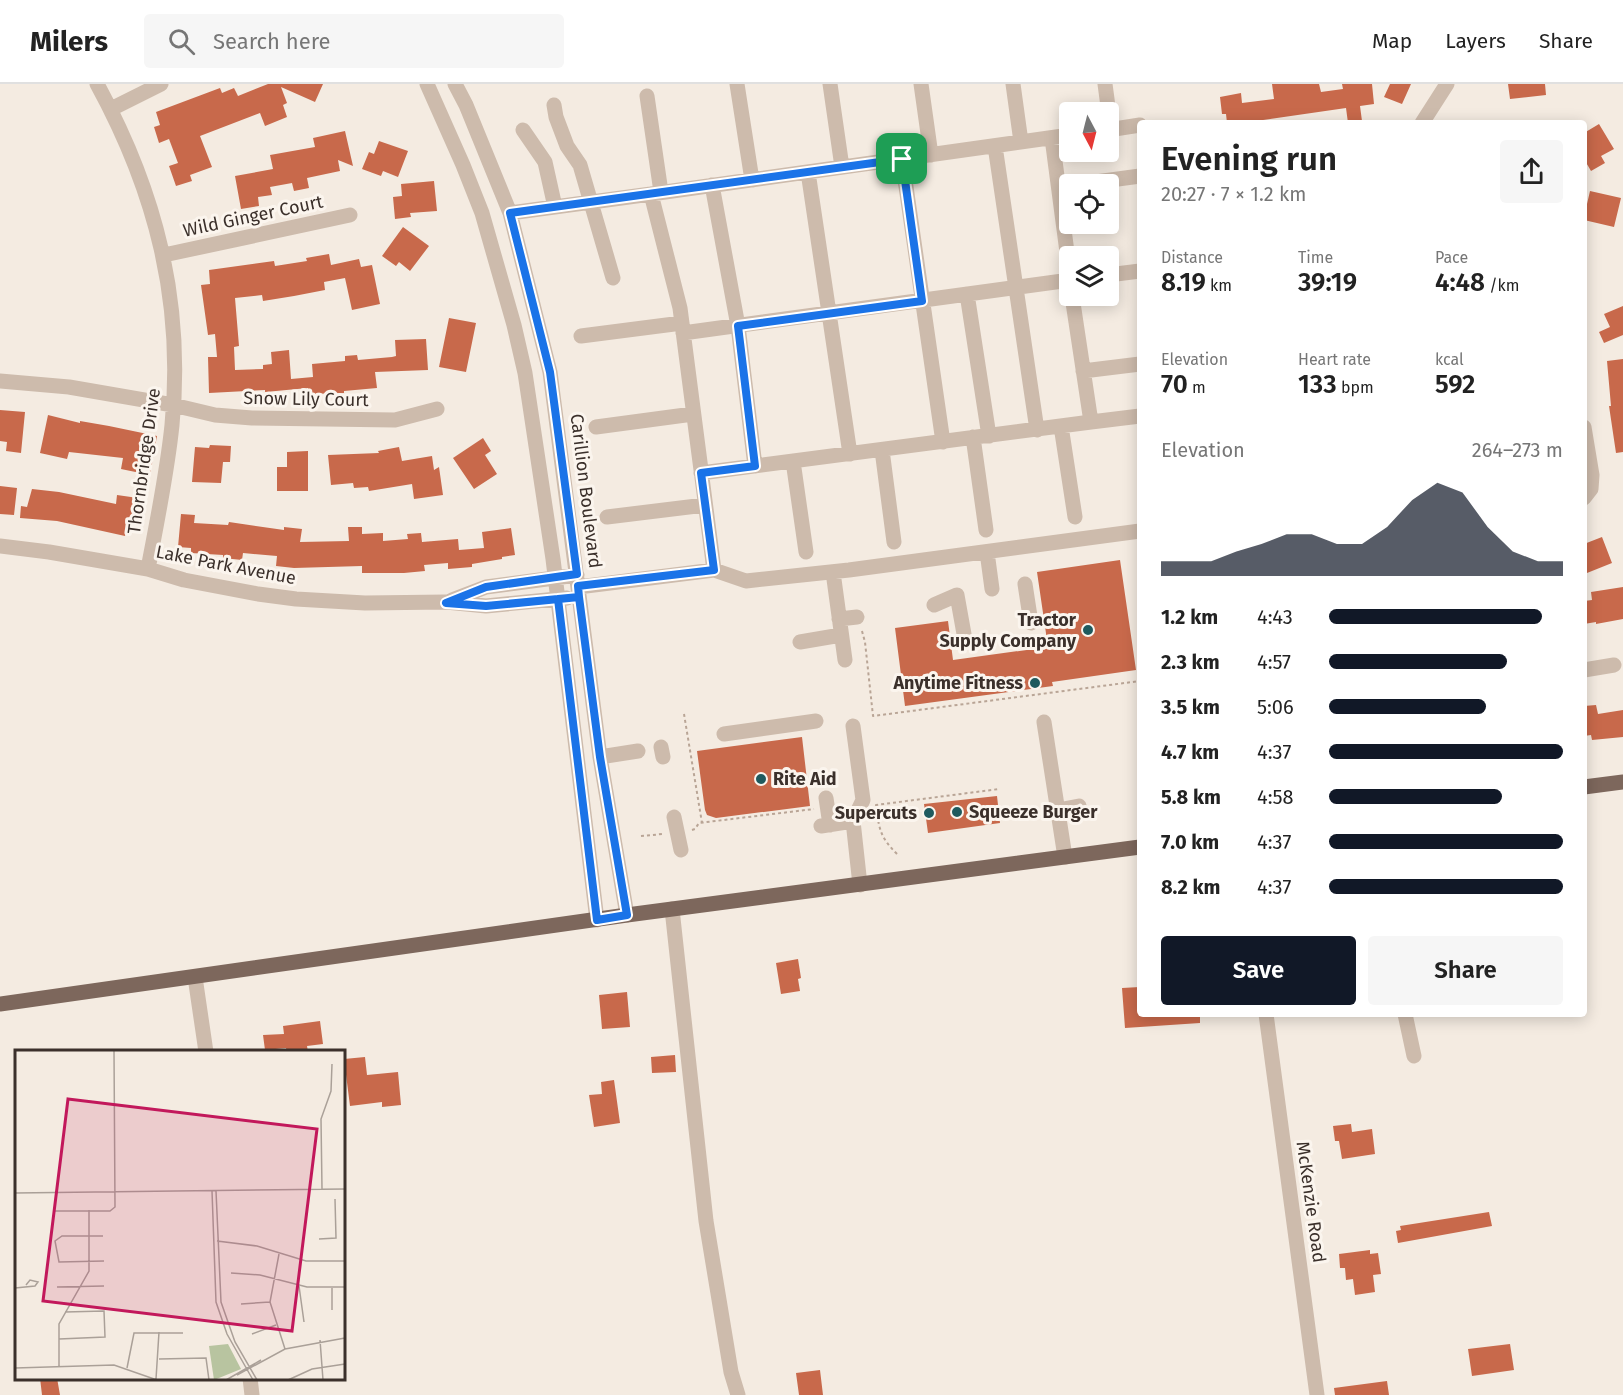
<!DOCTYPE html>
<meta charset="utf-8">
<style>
:root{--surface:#fff;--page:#f6f6f6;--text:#222;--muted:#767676;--line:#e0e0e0;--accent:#111827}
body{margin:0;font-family:"Fira Sans",sans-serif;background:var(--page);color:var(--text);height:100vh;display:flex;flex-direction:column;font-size:22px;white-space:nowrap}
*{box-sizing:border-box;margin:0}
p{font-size:20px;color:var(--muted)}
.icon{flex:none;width:33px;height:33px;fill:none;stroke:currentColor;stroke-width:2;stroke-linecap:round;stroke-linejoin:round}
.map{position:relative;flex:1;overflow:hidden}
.drawer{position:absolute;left:1137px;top:36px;width:450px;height:897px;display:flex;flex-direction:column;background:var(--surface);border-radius:6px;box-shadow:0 3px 15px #0003}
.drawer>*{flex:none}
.needle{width:39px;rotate:173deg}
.buttons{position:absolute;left:1059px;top:18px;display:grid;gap:12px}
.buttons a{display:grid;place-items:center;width:60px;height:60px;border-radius:6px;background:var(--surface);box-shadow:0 3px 15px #0003;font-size:30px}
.pin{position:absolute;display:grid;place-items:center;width:51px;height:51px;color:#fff;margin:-26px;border-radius:12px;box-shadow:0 3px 9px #0006}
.round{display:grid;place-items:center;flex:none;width:63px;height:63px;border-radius:6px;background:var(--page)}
.head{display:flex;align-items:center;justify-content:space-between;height:102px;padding:0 24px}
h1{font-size:33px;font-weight:600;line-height:45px}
.metrics{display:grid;grid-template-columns:repeat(3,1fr);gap:9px;height:102px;padding:6px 24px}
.metrics div{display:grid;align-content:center}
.metrics b{font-size:26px;font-weight:600}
.metrics small{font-size:16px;font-weight:400}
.metrics p{font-size:16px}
.chart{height:168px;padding:12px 24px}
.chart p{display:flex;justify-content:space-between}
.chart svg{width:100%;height:108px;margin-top:6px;fill:var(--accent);opacity:.7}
.cta{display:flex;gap:12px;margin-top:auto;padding:12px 24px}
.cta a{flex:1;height:69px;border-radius:6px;background:var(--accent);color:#fff;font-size:24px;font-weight:600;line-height:69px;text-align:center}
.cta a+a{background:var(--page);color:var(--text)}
ul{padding:0 24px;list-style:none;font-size:20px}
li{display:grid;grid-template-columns:96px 72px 1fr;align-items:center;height:45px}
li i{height:15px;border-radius:8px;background:var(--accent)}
header{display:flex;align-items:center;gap:36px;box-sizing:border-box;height:84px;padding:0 30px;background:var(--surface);border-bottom:2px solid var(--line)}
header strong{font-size:28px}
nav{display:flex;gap:33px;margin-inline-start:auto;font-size:21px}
.search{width:420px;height:54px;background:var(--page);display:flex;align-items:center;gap:15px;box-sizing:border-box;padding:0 21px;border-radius:6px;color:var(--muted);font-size:22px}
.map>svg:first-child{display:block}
.building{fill:#c8694b}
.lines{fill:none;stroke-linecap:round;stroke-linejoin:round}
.path{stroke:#b9a596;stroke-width:2;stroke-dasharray:3 3;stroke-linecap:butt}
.minor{stroke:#cdbbac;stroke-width:15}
.major{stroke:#7d675c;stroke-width:15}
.route-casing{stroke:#fff;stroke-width:12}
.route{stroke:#1a73e8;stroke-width:8}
.poi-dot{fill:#1f5a5e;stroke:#fbf5ee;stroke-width:2}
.labels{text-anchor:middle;stroke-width:6;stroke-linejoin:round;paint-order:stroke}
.street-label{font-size:18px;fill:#3b302b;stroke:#fbf5ee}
.poi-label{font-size:18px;font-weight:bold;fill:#3b302b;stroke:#fbf5ee;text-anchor:end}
.inset-road{fill:none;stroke:#aaa098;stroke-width:1.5}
.view{fill:#c2185b;fill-opacity:0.15;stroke:#c2185b;stroke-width:3}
.inset-edge{fill:none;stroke:#3b302b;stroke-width:3}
</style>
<header>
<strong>Milers</strong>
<div class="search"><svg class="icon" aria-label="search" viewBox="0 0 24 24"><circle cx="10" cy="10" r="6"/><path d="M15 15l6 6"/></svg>Search here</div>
<nav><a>Map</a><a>Layers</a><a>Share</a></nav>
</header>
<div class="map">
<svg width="1623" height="1311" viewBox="0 0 1623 1311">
<rect width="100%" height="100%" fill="#f4ebe1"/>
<!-- building -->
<path class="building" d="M 268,0 L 323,0 L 315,18 L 281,3 L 287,19 L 283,21 L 287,33 L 265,42 L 260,29 L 200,52 L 212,83 L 190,91 L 192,97 L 176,102 L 169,82 L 178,79 L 169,55 L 159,59 L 154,43 L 160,41 L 156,28 L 220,4 L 222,9 L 234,4 L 238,12 Z
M 1272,0 L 1319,0 L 1321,8 L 1343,5 L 1342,0 L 1372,0 L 1374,20 L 1360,22 L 1362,37 L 1348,39 L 1346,24 L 1256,37 L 1256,39 L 1227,39 L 1226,30 L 1222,30 L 1220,13 L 1241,9 L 1242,19 L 1274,15 Z
M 1390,0 L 1411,0 L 1402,20 L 1384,13 Z
M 1508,0 L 1545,0 L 1546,11 L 1510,15 Z
M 1599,40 L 1614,65 L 1601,72 L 1605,79 L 1591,87 L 1584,75 L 1584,49 Z
M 345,47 L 353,82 L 338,76 L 340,87 L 307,94 L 309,104 L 294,107 L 292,99 L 270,103 L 272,111 L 258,113 L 259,122 L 241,125 L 235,92 L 273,85 L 270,71 L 315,63 L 313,54 Z
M 379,57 L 408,67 L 398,93 L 383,87 L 381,92 L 362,85 L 369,68 L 374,70 Z
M 434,97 L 437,127 L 410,129 L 411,133 L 395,135 L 393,113 L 402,112 L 401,100 Z
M 1590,107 L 1621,114 L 1614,143 L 1584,136 L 1584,121 L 1587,120 Z
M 403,143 L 429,162 L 410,187 L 399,178 L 396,182 L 382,172 Z
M 329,170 L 331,181 L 359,175 L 361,183 L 372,181 L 380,220 L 352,226 L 345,194 L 324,198 L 325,206 L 294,212 L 263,217 L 262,211 L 235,214 L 239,262 L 234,263 L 235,286 L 263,285 L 263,281 L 272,280 L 271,268 L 289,266 L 291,295 L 313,293 L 312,280 L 345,277 L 345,272 L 357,271 L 358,276 L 392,273 L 396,272 L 395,256 L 426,255 L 428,286 L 375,288 L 377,304 L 344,307 L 344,309 L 309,310 L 308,304 L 265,308 L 265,306 L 209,309 L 208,273 L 217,273 L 215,250 L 208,251 L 201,201 L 210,200 L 209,186 L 274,177 L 275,182 L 307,177 L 306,174 Z
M 1623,222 L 1623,251 L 1604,259 L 1599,248 L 1610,243 L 1604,230 Z
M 449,234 L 476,239 L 466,288 L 439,283 Z
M 1623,275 L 1623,368 L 1616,369 L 1609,322 L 1611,322 L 1607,277 Z
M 0,326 L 25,328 L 21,369 L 6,367 L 7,358 L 0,357 Z
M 48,331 L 80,339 L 80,337 L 109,342 L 157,352 L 150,391 L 121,385 L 123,374 L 69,368 L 67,375 L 40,369 Z
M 483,354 L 491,367 L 485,371 L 497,390 L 474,405 L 453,374 Z
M 210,361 L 231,362 L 230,378 L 223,378 L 221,399 L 192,398 L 195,363 L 209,364 Z
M 399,363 L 402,377 L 432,372 L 434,386 L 439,383 L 443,411 L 414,415 L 412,400 L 369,407 L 368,403 L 354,404 L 353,399 L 331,401 L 328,371 L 379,369 L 378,367 Z
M 308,367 L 308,407 L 277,407 L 277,383 L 287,383 L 287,368 Z
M 0,402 L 17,404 L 14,431 L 0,430 Z
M 32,405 L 59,408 L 116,420 L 117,411 L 145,415 L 141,441 L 127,439 L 125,452 L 57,437 L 20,434 L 21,422 L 27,423 Z
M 181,430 L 195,431 L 194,439 L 228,441 L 229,438 L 284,446 L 284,443 L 302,445 L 300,458 L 349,457 L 348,443 L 362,443 L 362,450 L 383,449 L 383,457 L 408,455 L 407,450 L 421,449 L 422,458 L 458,455 L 459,466 L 484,464 L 482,448 L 511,444 L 515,471 L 502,473 L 502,475 L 472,480 L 472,483 L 448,485 L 448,479 L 424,481 L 425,487 L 404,489 L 362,489 L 362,482 L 294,484 L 276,482 L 277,472 L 243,469 L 242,476 L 223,474 L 223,471 L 191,469 L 191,464 L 178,463 Z
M 1602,453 L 1612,479 L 1587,489 L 1584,481 L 1584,460 Z
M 1120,476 L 1136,586 L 1052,598 L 1053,602 L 905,622 L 895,544 L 948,537 L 953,576 L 1048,563 L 1037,488 Z
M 1623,503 L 1623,535 L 1596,540 L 1596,538 L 1584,540 L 1584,517 L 1592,516 L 1591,508 Z
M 1596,621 L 1598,630 L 1623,626 L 1623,653 L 1592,656 L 1591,651 L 1584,652 L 1584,622 Z
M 802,653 L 810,722 L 716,734 L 707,731 L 705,726 L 697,667 Z
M 997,712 L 1000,739 L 928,749 L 924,720 Z
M 798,875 L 801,894 L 798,895 L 800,907 L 781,910 L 776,879 Z
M 1140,903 L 1140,930 L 1200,930 L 1200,939 L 1125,944 L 1122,904 Z
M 627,908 L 630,943 L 602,945 L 599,911 Z
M 320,937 L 323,960 L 307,962 L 308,968 L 287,968 L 286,964 L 265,966 L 263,951 L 284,950 L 283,942 Z
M 675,971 L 676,988 L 652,989 L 651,973 Z
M 365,973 L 367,991 L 398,988 L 401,1021 L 382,1023 L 382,1018 L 350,1022 L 344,975 Z
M 614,996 L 620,1039 L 594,1043 L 589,1011 L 602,1010 L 601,998 Z
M 1351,1040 L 1352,1048 L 1372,1045 L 1375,1070 L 1342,1075 L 1339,1057 L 1335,1057 L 1333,1042 Z
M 1489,1128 L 1492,1142 L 1398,1159 L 1396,1147 L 1401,1146 L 1400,1142 Z
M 1370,1166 L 1370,1170 L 1378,1169 L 1381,1190 L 1373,1191 L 1375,1208 L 1355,1211 L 1353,1195 L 1346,1196 L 1345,1184 L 1340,1184 L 1339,1170 Z
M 1510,1260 L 1514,1286 L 1472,1292 L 1468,1265 Z
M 820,1286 L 823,1311 L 799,1311 L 796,1289 Z
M 40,1294 L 57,1294 L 60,1311 L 42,1311 Z
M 1387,1297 L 1389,1311 L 1335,1311 L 1334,1304 Z"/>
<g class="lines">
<!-- path -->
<path class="path" d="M 862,547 L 865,558 L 873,632 L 1140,597
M 684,630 L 702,739
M 692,746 L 695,745 L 699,739 L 814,725
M 641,752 L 663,750
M 897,770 C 880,753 879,745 876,721 L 999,705"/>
<!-- minor -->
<path class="minor" d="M 97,0 C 156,108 184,218 172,341 C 167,390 157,437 148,485
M 427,0 L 463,81 L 482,129 L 514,241 L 525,289 L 553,475 L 597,836
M 455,0 L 466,21 L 510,129 L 550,288 L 600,673 L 627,831
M 737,0 L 752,96
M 830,0 L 842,83
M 921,0 L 931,71
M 1013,0 L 1021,58
M 1105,0 L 1111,45
M 647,12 L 661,108
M 554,21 L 556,33 L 567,62 L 580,81 L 613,194
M 111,25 L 161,0
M 1422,39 L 1447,0
M 523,46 L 545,78 L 555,123
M 1108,46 L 1140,41
M 1052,54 L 1070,191
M 995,62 L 1037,346
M 902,75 L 943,358
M 808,88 L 850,370
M 1081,100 L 1140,92
M 712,101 L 738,242 L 755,382
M 651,110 L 1070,51
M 510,129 L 651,110 L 680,224 L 714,486
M 164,171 L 350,131
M 1108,191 L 1140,187
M 967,210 L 989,352
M 683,249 L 1070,196
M 581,252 L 682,239
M 1083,287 L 1140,280
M 0,297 L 69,303 L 173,321 L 215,331 L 252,334 L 395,336 L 437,325
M 1091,338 L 1140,332
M 1061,342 L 1075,433
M 596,343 L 693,330
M 1584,343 L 1592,391 L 1591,405 L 1584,414
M 973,353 L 986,446
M 882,366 L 894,458
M 793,377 L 806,468
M 701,389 L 1091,338 L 1072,212
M 607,433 L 705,421
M 0,462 L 49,468 L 148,485 L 184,496 L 258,510 L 296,515 L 365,519 L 446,518 L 486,522 L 567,514
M 987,468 L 992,505
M 833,488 L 845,576
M 1025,500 L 1031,539
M 578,503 L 714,486 L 746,497 L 849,486 L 1140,447
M 452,516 L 486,503 L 577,491
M 934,521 L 957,511 L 964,550
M 839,535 L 857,533
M 800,558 L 841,551
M 1584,586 L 1614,581
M 1044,638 L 1065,773
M 853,642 L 863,716 L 853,737 L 860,801
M 724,650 L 816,637
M 661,663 L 663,673
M 600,673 L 638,667
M 826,714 L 830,741
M 1058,726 L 1079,722
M 674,733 L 681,766
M 821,742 L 853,737
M 672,825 L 706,1137 L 731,1288 L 738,1311
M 195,893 L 206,968
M 1266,930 L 1317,1311
M 1405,930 L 1414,972
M 250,1294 L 252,1311"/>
<!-- major -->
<path class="major" d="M 1584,703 L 1623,698
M 0,920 L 627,831 L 1140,763"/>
</g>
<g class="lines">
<!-- route casing -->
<g class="route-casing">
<path id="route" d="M 902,75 L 510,129 L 550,288 L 577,490 L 486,503 L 446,519 L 486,522 L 579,513 L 600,673 L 627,831 L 597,836 L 558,515 L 579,513 L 578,502 L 714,486 L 701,389 L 755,382 L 738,242 L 922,217 L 902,75"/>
</g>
<!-- route -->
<use href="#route" class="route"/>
</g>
<!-- markers -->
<g class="poi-dot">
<circle cx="1088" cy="546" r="6"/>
<circle cx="1035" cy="599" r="6"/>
<circle cx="761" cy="695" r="6"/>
<circle cx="957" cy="728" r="6"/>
<circle cx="929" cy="729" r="6"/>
</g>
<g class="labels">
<!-- street labels -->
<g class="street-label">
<text transform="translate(253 132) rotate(-12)" y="6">Wild Ginger Court</text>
<text transform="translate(306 315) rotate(1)" y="6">Snow Lily Court</text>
<text transform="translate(144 377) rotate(-82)" y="6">Thornbridge Drive</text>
<text transform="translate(586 407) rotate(83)" y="6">Carillion Boulevard</text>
<text transform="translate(226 481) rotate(11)" y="6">Lake Park Avenue</text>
<text transform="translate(1311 1118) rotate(82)" y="6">McKenzie Road</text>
</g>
<!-- poi labels -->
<g class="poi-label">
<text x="1076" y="542">Tractor<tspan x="1076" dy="21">Supply Company</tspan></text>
<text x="1023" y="605">Anytime Fitness</text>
<text x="773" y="701" text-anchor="start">Rite Aid</text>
<text x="969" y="734" text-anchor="start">Squeeze Burger</text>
<text x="917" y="735">Supercuts</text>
</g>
</g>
<!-- overview -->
<g transform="translate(15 966)">
<rect width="330" height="330" fill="#f4ebe1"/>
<path d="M 213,294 L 226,319 L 199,330 L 194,296 Z" fill="#b8c4a0"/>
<path class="inset-road" d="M 307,139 L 306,69 L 316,41 L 317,14M 197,141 L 201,252 L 212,284 L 238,330M 201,141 L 206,252 L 220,292 L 242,330M 0,143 L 330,139M 40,161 L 95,161 L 100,157 L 99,0M 88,186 L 47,186 L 40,191 L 44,212 L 89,211M 304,189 L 321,188 L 320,149M 202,191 L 242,196 L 291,211 L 330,211M 264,204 L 255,252 L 270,299M 216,223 L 245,225 L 292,237 L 330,237M 284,236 L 289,272M 42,237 L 89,236M 0,238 L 20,236 L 23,232 L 15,230 L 11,235M 317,238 L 317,260M 226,254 L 255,252M 237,284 L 261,275M 44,289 L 90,287 L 89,261 L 50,262M 305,290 L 308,330M 144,309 L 191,308 L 194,330M 44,317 L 44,274 L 74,221 L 74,160M 0,318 L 99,315 L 142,330M 112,318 L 119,283 L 168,283M 222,325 L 270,299 L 330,288M 141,329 L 144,282M 211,330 L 246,310M 273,330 L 297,319 L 330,314"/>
<path class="view" d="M 53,49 L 302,79 L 277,281 L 28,251 Z"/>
<rect width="330" height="330" class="inset-edge"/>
</g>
</svg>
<div class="buttons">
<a><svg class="needle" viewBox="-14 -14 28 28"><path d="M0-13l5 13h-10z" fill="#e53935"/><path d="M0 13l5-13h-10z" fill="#767676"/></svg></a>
<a><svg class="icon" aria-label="locate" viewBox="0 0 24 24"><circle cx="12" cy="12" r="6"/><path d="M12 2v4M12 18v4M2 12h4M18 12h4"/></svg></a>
<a><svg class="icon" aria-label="layers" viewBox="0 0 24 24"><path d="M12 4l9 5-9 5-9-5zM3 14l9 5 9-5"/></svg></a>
</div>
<div class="pin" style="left:902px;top:75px;background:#1e9e55"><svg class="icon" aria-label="arrive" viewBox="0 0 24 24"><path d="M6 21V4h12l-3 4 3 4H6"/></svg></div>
<section class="drawer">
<div class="head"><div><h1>Evening run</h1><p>20:27 · 7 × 1.2 km</p></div><a class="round"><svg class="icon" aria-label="share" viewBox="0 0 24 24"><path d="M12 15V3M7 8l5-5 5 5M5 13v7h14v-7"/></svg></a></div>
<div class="metrics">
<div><p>Distance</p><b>8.19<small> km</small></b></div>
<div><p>Time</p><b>39:19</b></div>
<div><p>Pace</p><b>4:48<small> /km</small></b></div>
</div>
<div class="metrics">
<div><p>Elevation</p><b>70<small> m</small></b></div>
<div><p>Heart rate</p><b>133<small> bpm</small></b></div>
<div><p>kcal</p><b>592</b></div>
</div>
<div class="chart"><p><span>Elevation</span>264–273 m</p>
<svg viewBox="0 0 160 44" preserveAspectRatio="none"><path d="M0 44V38L10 38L20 38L30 34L40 31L50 27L60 27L70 31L80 31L90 24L100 13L110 6L120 10L130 24L140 34L150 38L160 38V44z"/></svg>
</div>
<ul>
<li><b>1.2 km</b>4:43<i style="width:91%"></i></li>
<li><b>2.3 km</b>4:57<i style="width:76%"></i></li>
<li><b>3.5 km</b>5:06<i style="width:67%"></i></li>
<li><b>4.7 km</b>4:37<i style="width:100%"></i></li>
<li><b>5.8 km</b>4:58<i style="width:74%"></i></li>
<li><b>7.0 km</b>4:37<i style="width:100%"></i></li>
<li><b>8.2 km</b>4:37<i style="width:100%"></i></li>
</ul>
<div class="cta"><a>Save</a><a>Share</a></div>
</section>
</div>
